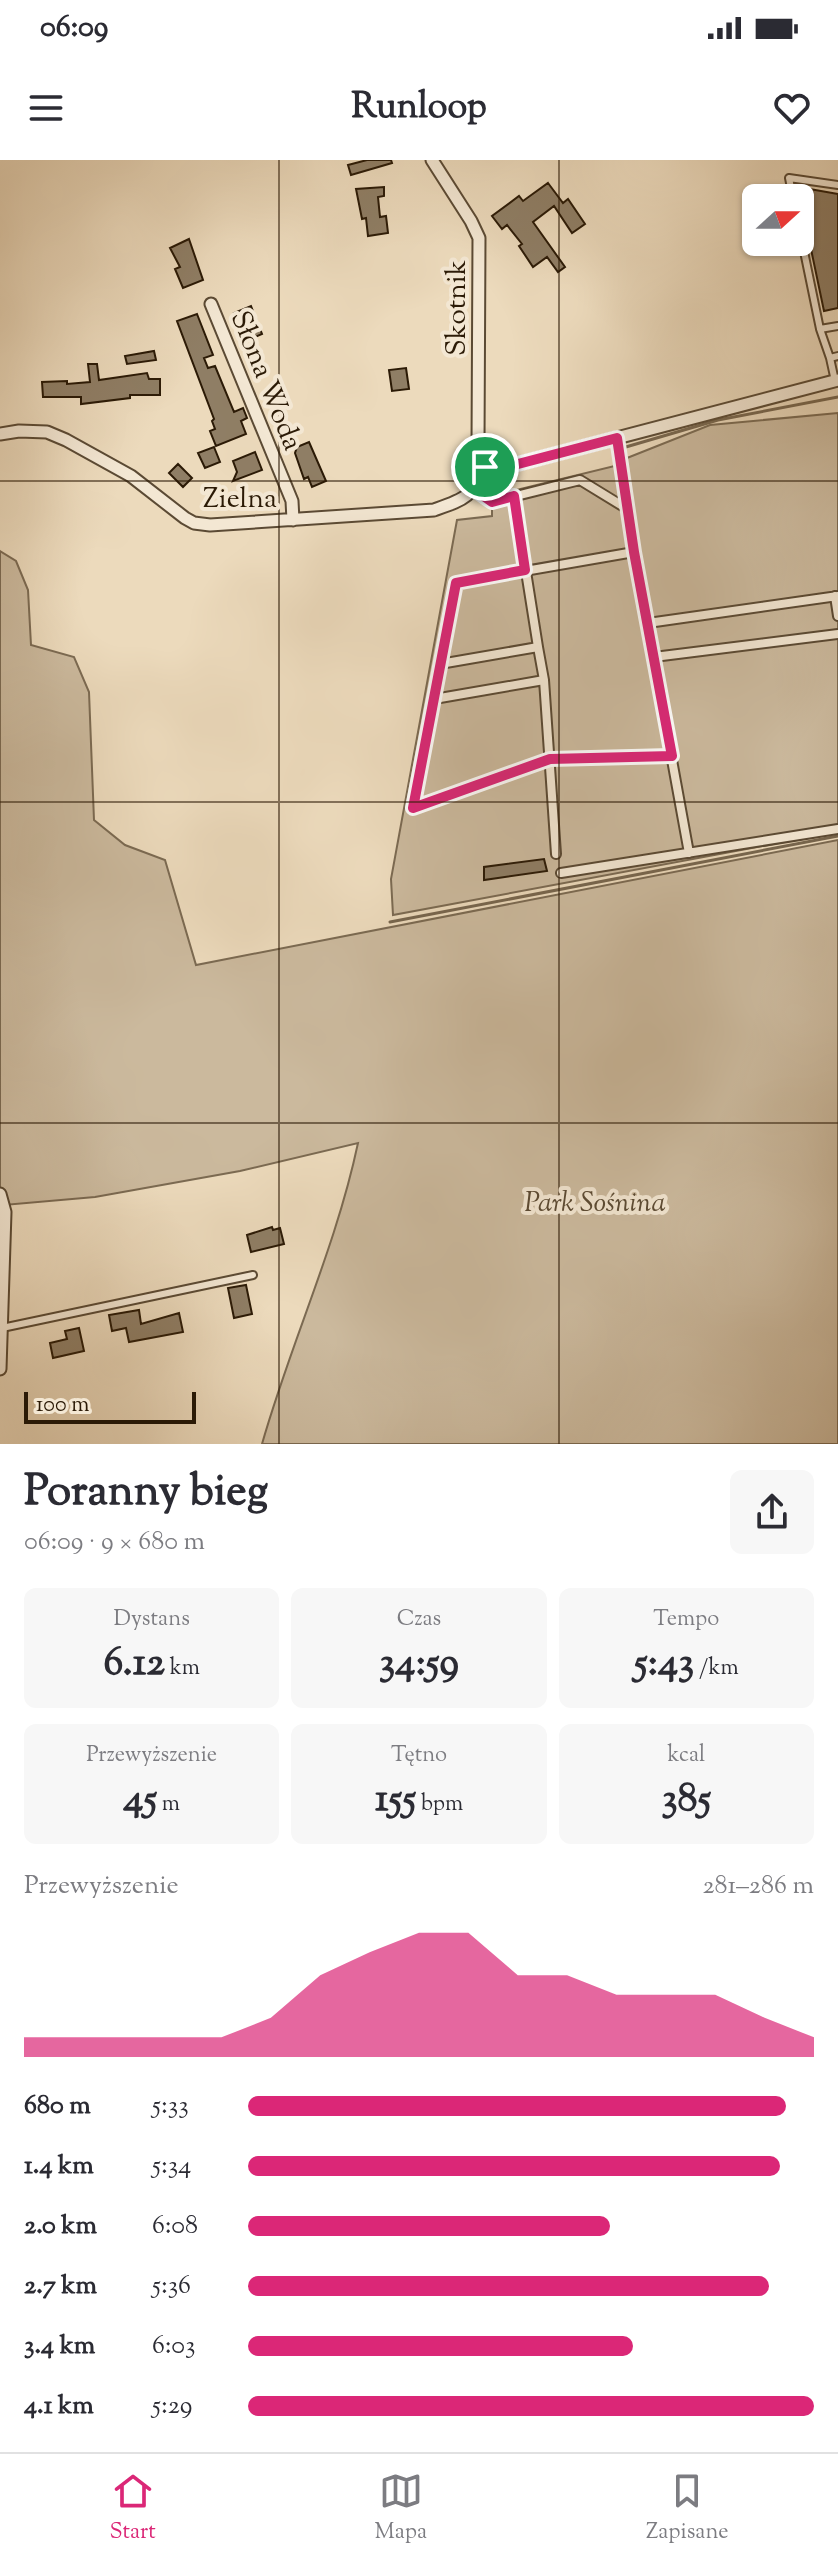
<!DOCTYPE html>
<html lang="pl">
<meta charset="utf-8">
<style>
:root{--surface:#fff;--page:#f7f7f7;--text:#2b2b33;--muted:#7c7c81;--line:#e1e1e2;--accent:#db2777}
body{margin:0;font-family:"Sorts Mill Goudy",serif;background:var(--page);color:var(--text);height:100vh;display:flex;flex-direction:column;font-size:30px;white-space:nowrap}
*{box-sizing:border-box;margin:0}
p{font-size:26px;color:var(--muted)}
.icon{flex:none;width:44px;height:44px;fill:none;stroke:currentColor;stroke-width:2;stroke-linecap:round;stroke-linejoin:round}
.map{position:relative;height:1284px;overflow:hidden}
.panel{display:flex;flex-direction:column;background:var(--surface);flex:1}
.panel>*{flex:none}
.needle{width:52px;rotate:69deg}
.fabs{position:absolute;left:742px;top:24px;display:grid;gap:16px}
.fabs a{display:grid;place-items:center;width:72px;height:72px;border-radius:12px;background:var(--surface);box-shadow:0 2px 6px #0004;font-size:40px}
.scale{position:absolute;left:24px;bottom:20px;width:172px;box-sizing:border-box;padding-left:8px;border:4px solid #2b1a06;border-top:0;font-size:22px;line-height:28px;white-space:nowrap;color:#2b1a06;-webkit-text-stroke:6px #f3e7d3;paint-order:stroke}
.pin{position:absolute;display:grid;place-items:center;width:68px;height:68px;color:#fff;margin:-34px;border:4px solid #fff;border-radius:50%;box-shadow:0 2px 8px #0007}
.round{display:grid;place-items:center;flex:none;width:84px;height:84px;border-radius:12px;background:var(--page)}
.head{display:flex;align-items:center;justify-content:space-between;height:136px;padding:0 24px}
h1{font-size:44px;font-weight:800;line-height:60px}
.figures{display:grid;grid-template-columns:repeat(3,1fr);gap:12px;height:136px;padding:8px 24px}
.figures div{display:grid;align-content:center;border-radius:12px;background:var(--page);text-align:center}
.figures b{font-size:40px;font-weight:800}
.figures small{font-size:22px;font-weight:400}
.figures p{font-size:22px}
.chart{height:224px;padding:16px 24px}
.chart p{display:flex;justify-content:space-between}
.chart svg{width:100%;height:144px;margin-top:8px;fill:var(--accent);opacity:.7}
ul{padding:0 24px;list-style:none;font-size:26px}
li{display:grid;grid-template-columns:128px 96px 1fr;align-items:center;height:60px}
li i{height:20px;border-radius:10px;background:var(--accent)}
.status{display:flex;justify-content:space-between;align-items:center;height:56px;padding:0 40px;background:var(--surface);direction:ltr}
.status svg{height:22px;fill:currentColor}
header{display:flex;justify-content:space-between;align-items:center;height:104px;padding:0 24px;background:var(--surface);font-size:36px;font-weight:800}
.dock{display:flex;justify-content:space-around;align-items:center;height:112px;border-top:2px solid var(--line);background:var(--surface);font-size:22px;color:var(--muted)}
.dock a{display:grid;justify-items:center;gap:4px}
.dock .on{color:var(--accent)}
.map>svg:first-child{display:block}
.green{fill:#cbb99d;stroke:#7b6a52;stroke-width:2}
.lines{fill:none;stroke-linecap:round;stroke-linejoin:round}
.stream{stroke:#77664e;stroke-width:3}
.building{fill:#8f7e65;stroke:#2b1a06;stroke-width:2}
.service-casing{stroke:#5b4a34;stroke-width:10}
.pedestrian-casing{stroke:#5b4a34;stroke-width:12}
.minor-casing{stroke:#5b4a34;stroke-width:15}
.service{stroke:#f3e7d3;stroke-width:6}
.pedestrian{stroke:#f3e7d3;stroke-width:8}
.minor{stroke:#f3e7d3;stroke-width:11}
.route-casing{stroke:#fff;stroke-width:16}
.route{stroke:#db2777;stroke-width:10}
.grid{fill:none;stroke:#2b1a06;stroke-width:2;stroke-opacity:0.55}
.labels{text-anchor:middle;stroke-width:8;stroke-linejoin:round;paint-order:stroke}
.street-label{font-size:28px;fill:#2b1a06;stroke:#f3e7d3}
.park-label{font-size:28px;font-style:italic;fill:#5b4a33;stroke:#f3e7d3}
</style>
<div class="status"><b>06:09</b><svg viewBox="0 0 49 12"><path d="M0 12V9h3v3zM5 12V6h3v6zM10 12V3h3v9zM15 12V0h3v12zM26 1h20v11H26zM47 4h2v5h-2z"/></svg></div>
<header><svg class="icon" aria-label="menu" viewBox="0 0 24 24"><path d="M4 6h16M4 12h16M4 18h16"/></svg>Runloop<svg class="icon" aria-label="heart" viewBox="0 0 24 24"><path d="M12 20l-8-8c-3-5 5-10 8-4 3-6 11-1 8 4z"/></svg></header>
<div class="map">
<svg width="838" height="1284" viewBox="0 0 838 1284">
<rect width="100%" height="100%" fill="#ecdabc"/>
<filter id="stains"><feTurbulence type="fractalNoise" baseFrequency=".0025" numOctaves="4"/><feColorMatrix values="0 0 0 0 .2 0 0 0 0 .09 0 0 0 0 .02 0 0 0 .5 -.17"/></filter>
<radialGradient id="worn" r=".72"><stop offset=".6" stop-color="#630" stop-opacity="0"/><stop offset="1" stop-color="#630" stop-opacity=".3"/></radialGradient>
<!-- green -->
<path class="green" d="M 838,253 L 838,672 L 393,755 L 391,719 L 457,360 L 492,356 L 492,336 L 627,303 L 627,298 L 710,265 Z
M 0,391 L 16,401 L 28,430 L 31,485 L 74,497 L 89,532 L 94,660 L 125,685 L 165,700 L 196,805 L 838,680 L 838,1284 L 262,1284 C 291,1182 336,1087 358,983 L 240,1011 L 95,1037 L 4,1045 L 0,1034 Z"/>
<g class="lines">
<!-- stream -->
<path class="stream" d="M 619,289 L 718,260 L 838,237
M 390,762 L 838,676"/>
</g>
<!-- building -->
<path class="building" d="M 367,0 L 391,0 L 392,3 L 351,15 L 348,5 Z
M 548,23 L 563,43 L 568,39 L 585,64 L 572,73 L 554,46 L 533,62 L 565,107 L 558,112 L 547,97 L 533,107 L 519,86 L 522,84 L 507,65 L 502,69 L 492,56 L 519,36 L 523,41 Z
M 384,27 L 384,36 L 378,37 L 380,57 L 386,56 L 388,73 L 368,76 L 366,58 L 362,59 L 356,29 Z
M 804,28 L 838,34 L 838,148 L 824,151 L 799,32 Z
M 189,79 L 203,120 L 183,128 L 175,109 L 180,107 L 170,88 Z
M 251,146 L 262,174 L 246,181 L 234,153 Z
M 197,154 L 213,195 L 204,198 L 208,208 L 215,206 L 234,252 L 243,248 L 247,258 L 241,261 L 246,274 L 216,286 L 210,271 L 215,269 L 212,261 L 214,259 L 177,161 Z
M 154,191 L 156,200 L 127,204 L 125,196 Z
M 88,204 L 97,204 L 99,220 L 147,213 L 149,219 L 160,219 L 160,235 L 130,235 L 130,238 L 81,244 L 81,237 L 43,237 L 42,222 L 67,221 L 67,224 L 90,222 Z
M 406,208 L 409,229 L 392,231 L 389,210 Z
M 309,282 L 326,321 L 312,327 L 308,317 L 304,319 L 295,293 L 297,287 Z
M 214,287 L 220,302 L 205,308 L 198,293 Z
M 255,292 L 262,310 L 233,321 L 237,312 L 233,301 Z
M 178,304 L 192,318 L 183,327 L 169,313 Z
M 544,699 L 547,711 L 484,720 L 484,707 Z
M 272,1067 L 273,1070 L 280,1068 L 284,1084 L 251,1092 L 247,1075 Z
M 246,1125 L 252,1154 L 234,1158 L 228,1128 Z
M 139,1150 L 141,1164 L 179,1153 L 183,1172 L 129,1182 L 126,1168 L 112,1171 L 109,1155 Z
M 79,1168 L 84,1191 L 53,1198 L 50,1183 L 67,1179 L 65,1171 Z"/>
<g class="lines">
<!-- service casing -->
<g class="service-casing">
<path id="service" d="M 793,38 L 789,18 L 838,25
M 800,72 L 820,169 L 838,166
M 820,169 L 830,198 L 838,196
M 830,198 L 835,221
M 2,1168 L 253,1115"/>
</g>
<!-- pedestrian casing -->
<g class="pedestrian-casing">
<path id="pedestrian" d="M 617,278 L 634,392 L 689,693
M 475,330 L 492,342 L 580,320 L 629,350
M 514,336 L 538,487
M 634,392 L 456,423 L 413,648 L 550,599 L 672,596
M 835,436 L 838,456
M 648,463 L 838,436
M 654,497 L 838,474
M 440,504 L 538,487 L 544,520
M 432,542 L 440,538 L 544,520 L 556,694
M 561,713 L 838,669"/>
</g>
<!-- minor casing -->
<g class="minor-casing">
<path id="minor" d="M 432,0 L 471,61 L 479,78 L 478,285 L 480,300 L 485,307
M 211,144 L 292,341 L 293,360
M 0,274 L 19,271 L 47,272 L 66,280 L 131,316 L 185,358 L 194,363 L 210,365 L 434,350 C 465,339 471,338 485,307
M 485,307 L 491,311 L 838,220
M 0,1034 L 5,1052 L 0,1209"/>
</g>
<!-- service -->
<use href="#service" class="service"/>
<!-- pedestrian -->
<use href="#pedestrian" class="pedestrian"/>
<!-- minor -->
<use href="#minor" class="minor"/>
</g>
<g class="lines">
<!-- route casing -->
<g class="route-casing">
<path id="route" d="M 617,278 L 634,392 L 672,596 L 550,599 L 413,648 L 456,423 L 525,410 L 514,336 L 492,342 L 475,330 L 485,307 L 491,311 Z"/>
</g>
<!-- route -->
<use href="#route" class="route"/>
</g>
<!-- grid -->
<path class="grid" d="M 279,0 L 279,1284M 559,0 L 559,1284M 0,321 L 838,321M 0,642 L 838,642M 0,963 L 838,963"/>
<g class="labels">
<!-- street labels -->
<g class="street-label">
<text transform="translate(455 148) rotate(-90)" y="10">Skotnik</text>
<text transform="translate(268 220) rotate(68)" y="10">Słona Woda</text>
<text x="240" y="347">Zielna</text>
</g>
<!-- park labels -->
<g class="park-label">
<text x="595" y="1051">Park Sośnina</text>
</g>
</g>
<rect width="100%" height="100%" filter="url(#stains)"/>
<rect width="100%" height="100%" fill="url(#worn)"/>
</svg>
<div class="fabs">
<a><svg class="needle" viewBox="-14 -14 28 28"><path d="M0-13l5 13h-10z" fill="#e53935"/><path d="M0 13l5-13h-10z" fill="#7c7c81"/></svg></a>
</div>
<div class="scale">100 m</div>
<div class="pin" style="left:485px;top:307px;background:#1e9e55"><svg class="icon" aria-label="arrive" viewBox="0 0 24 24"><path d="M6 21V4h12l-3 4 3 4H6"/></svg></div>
</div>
<section class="panel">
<div class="head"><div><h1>Poranny bieg</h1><p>06:09 · 9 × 680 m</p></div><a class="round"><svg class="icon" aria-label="share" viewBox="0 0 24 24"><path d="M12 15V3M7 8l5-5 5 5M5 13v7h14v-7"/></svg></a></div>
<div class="figures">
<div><p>Dystans</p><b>6.12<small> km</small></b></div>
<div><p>Czas</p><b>34:59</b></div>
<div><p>Tempo</p><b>5:43<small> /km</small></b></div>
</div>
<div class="figures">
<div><p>Przewyższenie</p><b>45<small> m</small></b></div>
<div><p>Tętno</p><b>155<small> bpm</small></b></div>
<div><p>kcal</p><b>385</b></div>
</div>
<div class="chart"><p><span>Przewyższenie</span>281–286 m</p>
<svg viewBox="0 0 160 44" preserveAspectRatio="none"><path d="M0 44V38L10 38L20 38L30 38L40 38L50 32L60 19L70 12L80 6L90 6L100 19L110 19L120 25L130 25L140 25L150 32L160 38V44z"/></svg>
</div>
<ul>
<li><b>680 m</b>5:33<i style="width:95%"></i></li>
<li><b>1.4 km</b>5:34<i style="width:94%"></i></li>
<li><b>2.0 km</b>6:08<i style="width:64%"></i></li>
<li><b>2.7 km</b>5:36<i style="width:92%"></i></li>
<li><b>3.4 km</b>6:03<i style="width:68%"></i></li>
<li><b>4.1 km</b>5:29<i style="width:100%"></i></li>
</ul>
</section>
<nav class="dock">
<a class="on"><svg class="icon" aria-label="home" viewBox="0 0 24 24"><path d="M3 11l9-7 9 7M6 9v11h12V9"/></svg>Start</a>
<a><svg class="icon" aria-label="map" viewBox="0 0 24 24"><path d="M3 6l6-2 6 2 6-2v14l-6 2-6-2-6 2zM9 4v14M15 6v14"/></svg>Mapa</a>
<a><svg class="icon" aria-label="saved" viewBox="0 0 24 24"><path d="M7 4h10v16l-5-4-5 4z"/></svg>Zapisane</a>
</nav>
